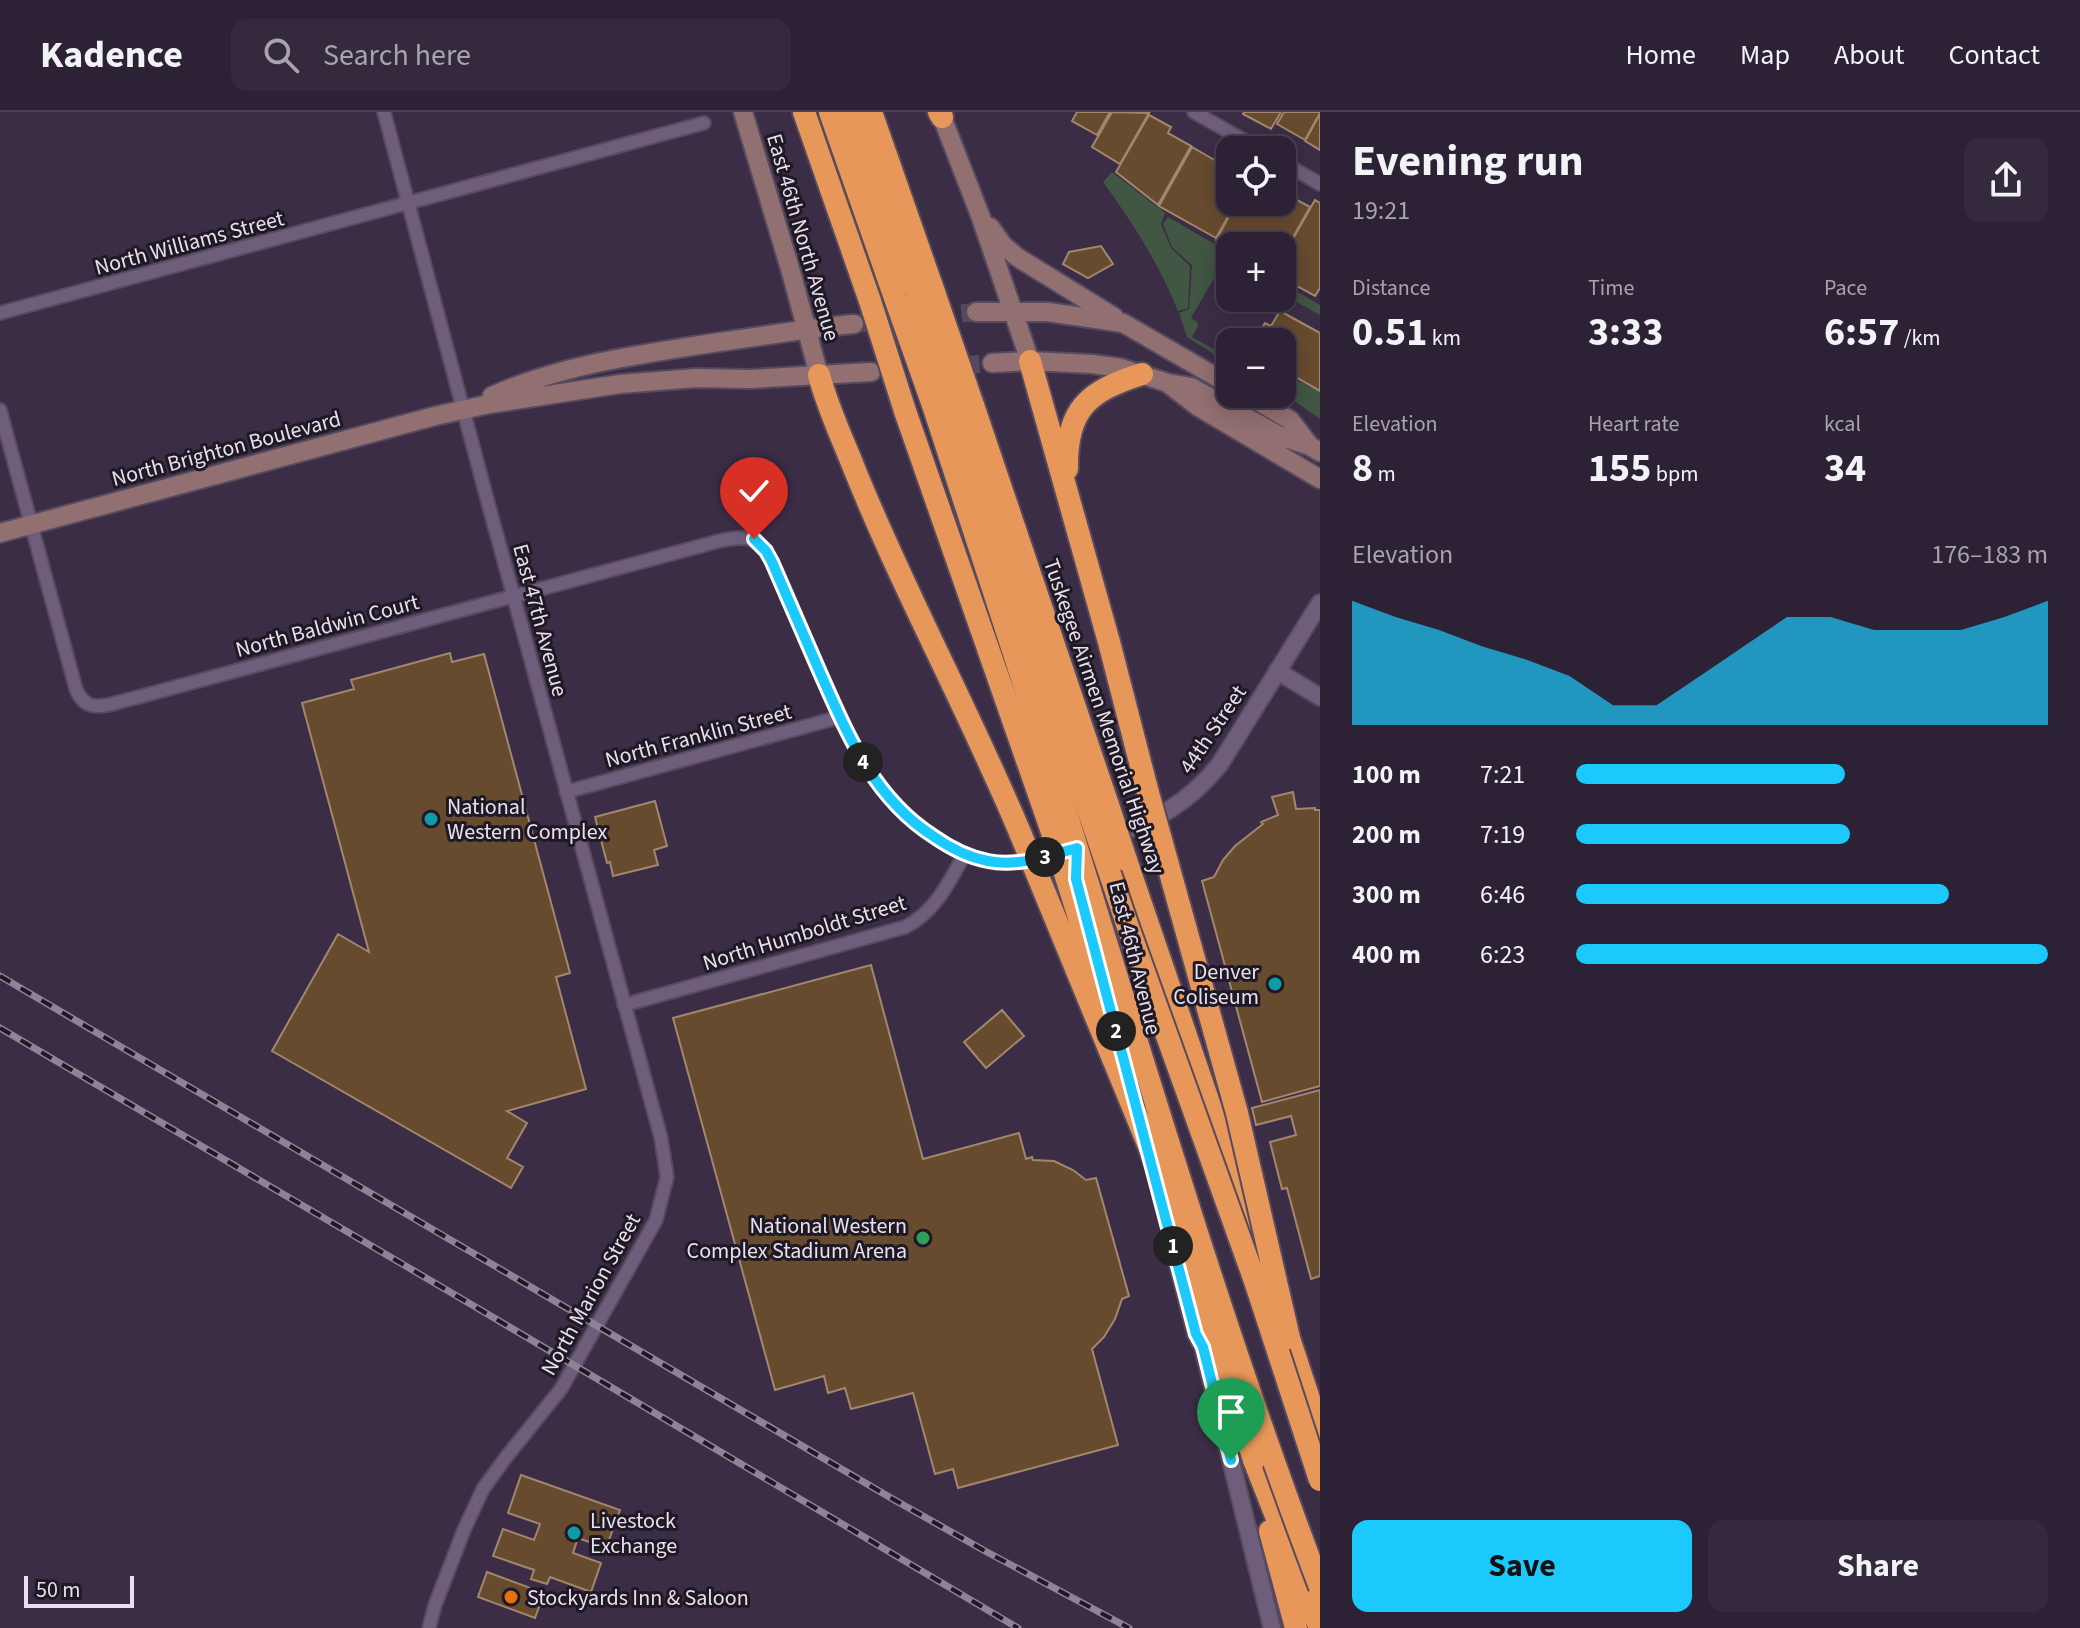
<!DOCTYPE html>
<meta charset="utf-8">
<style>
:root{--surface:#2d2235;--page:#352a3d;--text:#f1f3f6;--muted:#a7a4ad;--line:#483f50;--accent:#1cc9fc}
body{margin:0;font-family:"Source Sans 3",sans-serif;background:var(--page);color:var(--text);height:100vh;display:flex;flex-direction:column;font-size:30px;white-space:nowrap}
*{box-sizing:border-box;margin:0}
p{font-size:26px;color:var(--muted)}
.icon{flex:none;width:44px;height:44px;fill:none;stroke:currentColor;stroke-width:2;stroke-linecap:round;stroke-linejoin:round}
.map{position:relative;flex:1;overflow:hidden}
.details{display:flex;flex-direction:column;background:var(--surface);width:760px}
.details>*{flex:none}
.buttons{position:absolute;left:1216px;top:24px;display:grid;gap:16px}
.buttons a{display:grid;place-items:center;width:80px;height:80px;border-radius:16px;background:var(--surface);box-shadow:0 4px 20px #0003,0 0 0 2px var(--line);font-size:40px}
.scale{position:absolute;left:24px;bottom:20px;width:110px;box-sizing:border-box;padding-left:8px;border:4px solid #e8dfef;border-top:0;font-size:22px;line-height:28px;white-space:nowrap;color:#e8dfef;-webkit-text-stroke:6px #1f1924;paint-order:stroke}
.pin{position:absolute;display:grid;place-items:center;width:68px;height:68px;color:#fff;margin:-82px -34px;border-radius:50% 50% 50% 0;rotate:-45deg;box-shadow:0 0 8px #0007}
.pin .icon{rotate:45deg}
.km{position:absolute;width:40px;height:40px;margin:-20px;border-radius:50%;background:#222;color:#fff;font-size:22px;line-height:40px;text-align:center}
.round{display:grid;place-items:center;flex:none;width:84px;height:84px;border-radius:16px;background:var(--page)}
.head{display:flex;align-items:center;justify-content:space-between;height:136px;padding:0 32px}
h1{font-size:44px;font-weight:700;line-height:60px}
.metrics{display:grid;grid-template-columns:repeat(3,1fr);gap:12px;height:136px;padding:8px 32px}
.metrics div{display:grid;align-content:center}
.metrics b{font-size:40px;font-weight:700}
.metrics small{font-size:22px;font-weight:400}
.metrics p{font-size:22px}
.chart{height:224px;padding:16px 32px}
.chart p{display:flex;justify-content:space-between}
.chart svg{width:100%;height:144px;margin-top:8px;fill:var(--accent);opacity:.7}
.button{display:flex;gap:16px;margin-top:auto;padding:16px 32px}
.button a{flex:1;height:92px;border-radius:16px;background:var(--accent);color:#111;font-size:32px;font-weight:700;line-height:92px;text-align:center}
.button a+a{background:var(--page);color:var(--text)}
ul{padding:0 32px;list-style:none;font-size:26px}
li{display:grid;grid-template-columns:128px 96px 1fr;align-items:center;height:60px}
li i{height:20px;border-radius:10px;background:var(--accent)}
header{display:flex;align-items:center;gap:48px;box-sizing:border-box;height:112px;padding:0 40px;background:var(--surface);border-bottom:2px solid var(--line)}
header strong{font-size:38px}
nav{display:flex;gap:44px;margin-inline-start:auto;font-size:28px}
.search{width:560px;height:72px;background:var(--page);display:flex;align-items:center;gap:20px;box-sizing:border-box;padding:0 28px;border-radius:16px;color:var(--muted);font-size:30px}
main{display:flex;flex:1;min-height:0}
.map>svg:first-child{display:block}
.green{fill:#415643}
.building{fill:#674b2f;stroke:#a2876e;stroke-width:2}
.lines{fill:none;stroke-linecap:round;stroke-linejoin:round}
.secondary-tunnel{stroke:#564860;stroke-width:18;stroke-dasharray:18 9;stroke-linecap:butt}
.minor-casing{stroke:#564a5f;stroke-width:16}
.tertiary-casing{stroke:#564a5f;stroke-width:20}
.secondary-casing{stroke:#564a5f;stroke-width:22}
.motorway-casing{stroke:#564a5f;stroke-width:26}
.minor{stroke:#6e5e7b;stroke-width:12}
.tertiary{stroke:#6e5e7b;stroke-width:16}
.secondary{stroke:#926f71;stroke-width:18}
.motorway{stroke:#e79759;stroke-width:22}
.rail-casing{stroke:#8f8398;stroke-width:7}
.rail{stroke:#1f1924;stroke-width:4;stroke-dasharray:12;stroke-linecap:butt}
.motorway-bridge-casing{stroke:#564a5f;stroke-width:26;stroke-linecap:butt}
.motorway-bridge{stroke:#e79759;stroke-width:22}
.route-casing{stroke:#fff;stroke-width:16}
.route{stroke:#1cc9fc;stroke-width:10}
.culture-dot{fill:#0f9aa8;stroke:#1f1924;stroke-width:3}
.leisure-dot{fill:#2e9e5b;stroke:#1f1924;stroke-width:3}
.food-dot{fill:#e8710a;stroke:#1f1924;stroke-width:3}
.labels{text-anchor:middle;stroke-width:6;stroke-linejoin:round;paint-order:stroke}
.street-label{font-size:22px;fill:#e8dfef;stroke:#1f1924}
.poi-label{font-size:22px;fill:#e8dfef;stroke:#1f1924;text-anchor:start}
</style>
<header>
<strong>Kadence</strong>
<div class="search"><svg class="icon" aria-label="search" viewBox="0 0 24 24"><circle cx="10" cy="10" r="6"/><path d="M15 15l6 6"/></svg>Search here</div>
<nav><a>Home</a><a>Map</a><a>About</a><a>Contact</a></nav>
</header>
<main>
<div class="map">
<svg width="1320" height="1516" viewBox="0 0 1320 1516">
<rect width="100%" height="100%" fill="#3c2d47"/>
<!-- green -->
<path class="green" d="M 1112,60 L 1165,101 L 1161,112 L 1171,136 L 1190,154 L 1188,196 L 1178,199 C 1159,152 1133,111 1103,70 Z
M 1168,105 L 1230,141 L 1230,159 L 1223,170 L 1214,166 L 1191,206 L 1197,210 L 1198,214 L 1192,225 L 1217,239 L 1221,232 L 1227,230 L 1228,237 L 1222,247 L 1187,225 L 1179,201 L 1189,197 L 1192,153 L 1172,135 L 1163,112 Z
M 1282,171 L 1320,193 L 1320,203 L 1293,188 L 1290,192 L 1280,186 L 1282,186 Z
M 1282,260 L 1320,280 L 1320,307 L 1282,280 Z"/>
<!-- building -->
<path class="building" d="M 1077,0 L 1110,0 L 1097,23 L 1072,9 Z
M 1112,0 L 1149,1 L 1120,52 L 1092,35 Z
M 1244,0 L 1281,0 L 1271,17 L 1243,2 Z
M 1284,0 L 1320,0 L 1320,1 L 1305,28 L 1277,12 Z
M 1320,2 L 1320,38 L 1305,29 Z
M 1149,3 L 1171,15 L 1168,21 L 1191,34 L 1158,93 L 1116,60 Z
M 1192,35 L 1230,57 L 1230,90 L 1236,90 L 1216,126 L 1159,94 Z
M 1286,82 L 1310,95 L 1282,145 L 1282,134 L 1230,134 L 1230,136 L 1216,128 L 1237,90 L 1282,90 Z
M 1315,88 L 1320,91 L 1320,176 L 1315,184 L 1282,166 L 1282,146 Z
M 1101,134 L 1113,152 L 1088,166 L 1063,152 L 1069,140 Z
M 1280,199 L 1320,221 L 1320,279 L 1282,257 L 1282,230 L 1263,230 L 1265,226 L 1258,222 L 1265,211 L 1271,214 Z
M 450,541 L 452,550 L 484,542 L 570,861 L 556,865 L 586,977 L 507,999 L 527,1011 L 507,1046 L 523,1055 L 511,1076 L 272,939 L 338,822 L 369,840 L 302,591 L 354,577 L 351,568 Z
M 1293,680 L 1296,697 L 1315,696 L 1315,698 L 1320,698 L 1320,974 L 1262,990 L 1202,769 L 1214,765 L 1223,748 L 1235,734 L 1263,712 L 1261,710 L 1278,703 L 1272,685 Z
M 655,689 L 667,734 L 654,738 L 658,753 L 613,764 L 610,750 L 607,751 L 595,705 Z
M 871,853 L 923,1047 L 1019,1021 L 1026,1047 L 1032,1045 L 1033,1048 L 1054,1049 L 1073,1058 L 1086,1068 L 1096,1066 L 1129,1184 L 1122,1187 L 1115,1207 L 1104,1225 L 1092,1237 L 1118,1333 L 958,1376 L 953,1357 L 935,1362 L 913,1281 L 851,1297 L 845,1276 L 828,1281 L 824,1264 L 775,1278 L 673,906 Z
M 1002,898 L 1024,924 L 986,956 L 964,930 Z
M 1320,978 L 1320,1164 L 1311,1167 L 1287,1076 L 1282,1077 L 1270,1030 L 1296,1023 L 1291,1004 L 1256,1013 L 1252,996 Z
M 521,1363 L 620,1398 L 606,1436 L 578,1426 L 573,1441 L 601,1451 L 591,1480 L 550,1465 L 547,1472 L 531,1467 L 534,1458 L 493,1444 L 503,1417 L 534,1428 L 540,1412 L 508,1401 Z
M 487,1460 L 544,1481 L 535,1506 L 478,1485 Z"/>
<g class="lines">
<!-- secondary-tunnel -->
<path class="secondary-tunnel" d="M 854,212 L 976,200
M 881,260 L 992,251"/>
<!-- minor casing -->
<g class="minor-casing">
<path id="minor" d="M 384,0 L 487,387 L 661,1026 L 667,1065 L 656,1108 L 561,1277 L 507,1344 L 483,1377 L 464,1418 L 435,1493 L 429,1516
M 1194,0 L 1261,38
M 1282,50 L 1320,72
M 0,201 L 704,11
M 0,298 L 76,577 C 86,603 107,593 127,588 L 719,429 C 748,423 757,423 772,450 C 788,485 803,521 819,557 C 847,621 874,686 935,725 C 952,737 969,746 990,750 C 1015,753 1039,747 1063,740
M 566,680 L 840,605
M 624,893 L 905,815 C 934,801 949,771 964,743"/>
</g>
<!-- tertiary casing -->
<g class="tertiary-casing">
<path id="tertiary" d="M 1277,559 L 1320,585
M 1109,725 C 1157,707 1187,693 1220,652 L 1320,491
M 1111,901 L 1126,956
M 1171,1126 L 1196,1222 L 1203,1235 L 1272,1516"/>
</g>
<!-- secondary casing -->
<g class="secondary-casing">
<path id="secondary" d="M 743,0 L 791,160 L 819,263
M 940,0 L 980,103 L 1030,249
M 990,115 L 1003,133 L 1017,145 L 1114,205
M 976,200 L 1048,200 L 1123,211 L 1230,273
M 992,251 L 1030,249 L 1092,252 L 1121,256 L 1168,271 L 1191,275 L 1282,325 L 1310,334 L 1320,340
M 1170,273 L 1197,294 L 1320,367
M 1246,282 L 1290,308 L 1310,334
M 492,284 C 563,252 643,242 719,230 C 764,224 809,216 854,212
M 0,421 L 435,304 L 489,292 L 620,272 L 696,266 L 750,267 L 871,260"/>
</g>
<!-- motorway casing -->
<g class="motorway-casing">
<path id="motorway" d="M 804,0 L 870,189
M 830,0 L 895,186
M 849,0 L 917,184
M 871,0 L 935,183
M 939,0 L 942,5
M 1030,249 L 1109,530 L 1148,681
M 819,263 C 828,297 843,328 856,361 C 906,484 970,601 1021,723
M 973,293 L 1108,693
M 955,294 L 1089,700
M 934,296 L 1068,707
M 905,299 L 1050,714
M 1067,357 C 1066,297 1088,279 1142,262
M 1126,748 L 1264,1152
M 1284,1211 L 1320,1320
M 1254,1348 L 1320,1516
M 1270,1419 L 1296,1516"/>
</g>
<!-- minor -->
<use href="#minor" class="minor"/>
<!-- tertiary -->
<use href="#tertiary" class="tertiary"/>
<!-- secondary -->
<use href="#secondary" class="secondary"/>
<!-- motorway -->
<use href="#motorway" class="motorway"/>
<!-- rail casing -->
<g class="rail-casing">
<path id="rail" d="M 0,864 L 891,1386 L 985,1439 L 1129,1516
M 0,916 L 479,1197 L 1018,1516"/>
</g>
<!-- rail -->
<use href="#rail" class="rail"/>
<!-- motorway-bridge casing -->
<g class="motorway-bridge-casing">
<path id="motorway-bridge" d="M 935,183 L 973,293
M 917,184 L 955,294
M 895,186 L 934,296
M 870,189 L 905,299
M 1148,681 L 1237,1001 L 1289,1226
M 1108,693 L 1126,748
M 1089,700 L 1128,815 L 1255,1169 L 1320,1368
M 1068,707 C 1148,964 1224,1223 1320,1475
M 1050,714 L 1112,910
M 1021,723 L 1158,1056 L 1254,1348"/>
</g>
<!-- motorway-bridge -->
<use href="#motorway-bridge" class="motorway-bridge"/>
</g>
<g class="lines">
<!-- route casing -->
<g class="route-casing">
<path id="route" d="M 754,427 L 766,439 L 772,450 C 787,485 803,521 818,556 C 846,619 872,685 933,724 C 950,736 967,745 988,749 C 1018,755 1048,744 1077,736 L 1076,767 L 1196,1222 L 1203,1235 L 1231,1348"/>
</g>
<!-- route -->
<use href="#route" class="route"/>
</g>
<!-- markers -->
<g class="culture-dot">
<circle cx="431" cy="707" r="8"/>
<circle cx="1275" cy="872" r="8"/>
<circle cx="574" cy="1421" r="8"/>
</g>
<circle class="leisure-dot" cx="923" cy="1126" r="8"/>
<circle class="food-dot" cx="511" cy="1485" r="8"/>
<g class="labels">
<!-- street labels -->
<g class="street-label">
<text transform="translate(804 125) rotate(74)" y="8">East 46th North Avenue</text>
<text transform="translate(189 130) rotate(-15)" y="8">North Williams Street</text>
<text transform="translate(226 336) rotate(-15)" y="8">North Brighton Boulevard</text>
<text transform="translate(541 508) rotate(75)" y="8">East 47th Avenue</text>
<text transform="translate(327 513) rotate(-15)" y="8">North Baldwin Court</text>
<text transform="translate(1105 604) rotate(71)" y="8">Tuskegee Airmen Memorial Highway</text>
<text transform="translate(1212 617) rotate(-56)" y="8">44th Street</text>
<text transform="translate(698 623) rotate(-15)" y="8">North Franklin Street</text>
<text transform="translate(804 820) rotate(-17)" y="8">North Humboldt Street</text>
<text transform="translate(1136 846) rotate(76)" y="8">East 46th Avenue</text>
<text transform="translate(590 1182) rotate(-61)" y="8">North Marion Street</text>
</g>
<!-- poi labels -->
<g class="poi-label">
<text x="447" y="702">National<tspan x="447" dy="25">Western Complex</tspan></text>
<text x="1259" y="867" text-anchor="end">Denver<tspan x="1259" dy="25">Coliseum</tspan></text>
<text x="907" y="1121" text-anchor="end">National Western<tspan x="907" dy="25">Complex Stadium Arena</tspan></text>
<text x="590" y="1416">Livestock<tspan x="590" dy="25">Exchange</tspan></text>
<text x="527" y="1493">Stockyards Inn &amp; Saloon</text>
</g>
</g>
</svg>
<div class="buttons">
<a><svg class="icon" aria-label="locate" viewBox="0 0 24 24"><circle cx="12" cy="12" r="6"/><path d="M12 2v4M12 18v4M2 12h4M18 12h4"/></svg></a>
<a>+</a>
<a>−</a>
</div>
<div class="scale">50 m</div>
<div class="pin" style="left:1231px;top:1348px;background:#1e9e55"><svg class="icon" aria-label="arrive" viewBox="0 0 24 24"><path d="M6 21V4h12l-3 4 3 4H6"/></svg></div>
<div class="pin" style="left:754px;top:427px;background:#d93025"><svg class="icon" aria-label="check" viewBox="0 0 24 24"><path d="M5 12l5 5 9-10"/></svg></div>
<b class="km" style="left:1173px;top:1134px">1</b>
<b class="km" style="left:1116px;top:919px">2</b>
<b class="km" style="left:1045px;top:745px">3</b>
<b class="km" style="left:863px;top:650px">4</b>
</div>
<section class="details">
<div class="head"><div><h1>Evening run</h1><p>19:21</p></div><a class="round"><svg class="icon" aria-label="share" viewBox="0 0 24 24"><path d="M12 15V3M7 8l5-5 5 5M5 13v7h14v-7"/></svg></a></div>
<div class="metrics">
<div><p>Distance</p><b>0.51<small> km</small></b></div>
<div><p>Time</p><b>3:33</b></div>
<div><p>Pace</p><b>6:57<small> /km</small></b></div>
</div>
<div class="metrics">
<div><p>Elevation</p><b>8<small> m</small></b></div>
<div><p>Heart rate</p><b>155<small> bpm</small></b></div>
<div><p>kcal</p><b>34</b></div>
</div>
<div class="chart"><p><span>Elevation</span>176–183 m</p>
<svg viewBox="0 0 160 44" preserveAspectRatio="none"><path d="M0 44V6L10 11L20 15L30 20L40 24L50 29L60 38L70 38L80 29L90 20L100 11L110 11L120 15L130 15L140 15L150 11L160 6V44z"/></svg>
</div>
<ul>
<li><b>100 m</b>7:21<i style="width:57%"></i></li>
<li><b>200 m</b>7:19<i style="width:58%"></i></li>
<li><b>300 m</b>6:46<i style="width:79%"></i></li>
<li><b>400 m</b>6:23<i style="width:100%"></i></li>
</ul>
<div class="button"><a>Save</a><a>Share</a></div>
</section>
</main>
